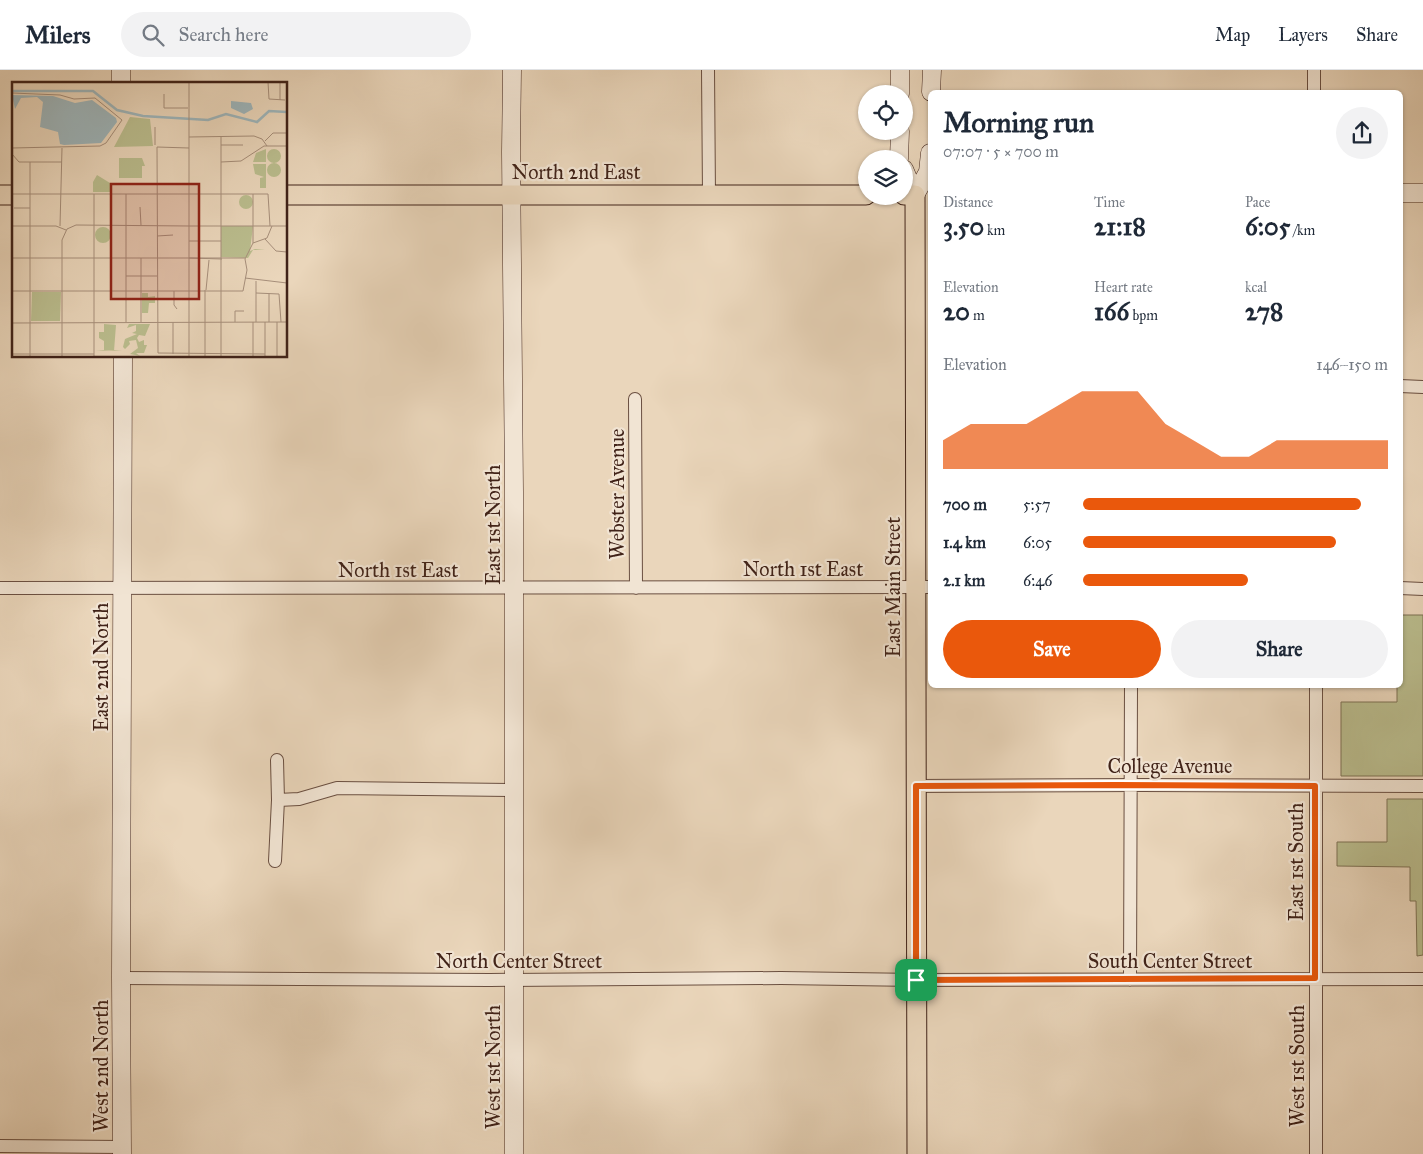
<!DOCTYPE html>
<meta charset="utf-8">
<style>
:root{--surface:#fff;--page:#f2f2f3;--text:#1f2937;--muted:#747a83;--line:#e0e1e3;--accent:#ea580c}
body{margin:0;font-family:"IM FELL Great Primer",serif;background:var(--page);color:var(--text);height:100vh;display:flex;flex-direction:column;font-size:19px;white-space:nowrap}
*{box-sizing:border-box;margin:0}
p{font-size:16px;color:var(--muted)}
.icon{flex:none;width:28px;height:28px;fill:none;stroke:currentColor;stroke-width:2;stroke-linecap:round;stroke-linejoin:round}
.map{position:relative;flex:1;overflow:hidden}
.drawer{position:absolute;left:928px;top:20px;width:475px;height:598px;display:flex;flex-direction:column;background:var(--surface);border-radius:8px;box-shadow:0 1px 4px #0004}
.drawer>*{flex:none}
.tools{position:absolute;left:858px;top:15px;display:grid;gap:10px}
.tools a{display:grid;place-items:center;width:55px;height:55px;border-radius:50%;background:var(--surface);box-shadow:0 1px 4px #0004;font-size:25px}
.pin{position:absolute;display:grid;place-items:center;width:42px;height:42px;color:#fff;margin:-21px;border-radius:10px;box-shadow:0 2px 8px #0006}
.round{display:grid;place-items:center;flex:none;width:52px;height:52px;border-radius:26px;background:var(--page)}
.summary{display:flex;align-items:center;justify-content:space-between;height:85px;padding:0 15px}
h1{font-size:28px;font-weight:700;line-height:38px}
.stats{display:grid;grid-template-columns:repeat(3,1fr);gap:8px;height:85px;padding:5px 15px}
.stats div{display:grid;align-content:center}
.stats b{font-size:25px;font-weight:700}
.stats small{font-size:14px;font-weight:400}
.stats p{font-size:14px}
.chart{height:140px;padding:10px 15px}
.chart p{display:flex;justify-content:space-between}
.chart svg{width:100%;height:90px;margin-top:5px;fill:var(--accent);opacity:.7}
.primary-button{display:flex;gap:10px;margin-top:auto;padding:10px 15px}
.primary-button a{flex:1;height:58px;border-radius:30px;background:var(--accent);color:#fff;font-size:20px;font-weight:700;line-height:58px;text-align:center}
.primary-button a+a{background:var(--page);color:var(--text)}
ul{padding:0 15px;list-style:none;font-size:16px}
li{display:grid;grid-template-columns:80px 60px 1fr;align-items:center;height:38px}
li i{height:12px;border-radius:6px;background:var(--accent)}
header{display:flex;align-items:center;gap:30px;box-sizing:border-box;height:70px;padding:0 25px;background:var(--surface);border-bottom:1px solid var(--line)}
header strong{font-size:24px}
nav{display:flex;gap:28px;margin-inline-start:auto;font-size:18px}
.search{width:350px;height:45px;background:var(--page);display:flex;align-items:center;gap:12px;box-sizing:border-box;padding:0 18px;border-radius:28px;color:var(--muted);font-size:19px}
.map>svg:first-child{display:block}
.green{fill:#babd8e;stroke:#7d7053}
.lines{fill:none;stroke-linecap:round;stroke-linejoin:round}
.street-casing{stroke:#6a4f41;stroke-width:14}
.secondary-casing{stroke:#402218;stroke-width:19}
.primary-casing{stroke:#402218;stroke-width:21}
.street{stroke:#f1e4d3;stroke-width:12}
.secondary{stroke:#f1e4d3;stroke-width:18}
.primary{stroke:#ead6bb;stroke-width:19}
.route-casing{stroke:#fff;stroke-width:10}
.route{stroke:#ea580c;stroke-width:6}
.labels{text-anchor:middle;stroke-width:4.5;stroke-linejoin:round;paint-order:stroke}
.street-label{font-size:20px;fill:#402218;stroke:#f1e4d3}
.inset-river{fill:none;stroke:#9eb6bc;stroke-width:2.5}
.inset-road{fill:none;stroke:#a68e7a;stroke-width:1}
.view{fill:#8f2418;fill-opacity:0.15;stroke:#8f2418;stroke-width:2.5}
.inset-edge{fill:none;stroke:#402218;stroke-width:2.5}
</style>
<header>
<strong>Milers</strong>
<div class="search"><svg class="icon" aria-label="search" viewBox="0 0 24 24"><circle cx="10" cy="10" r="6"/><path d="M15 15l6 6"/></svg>Search here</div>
<nav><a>Map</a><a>Layers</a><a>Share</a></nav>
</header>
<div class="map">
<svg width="1423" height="1084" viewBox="0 0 1423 1084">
<rect width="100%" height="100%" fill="#ead6bb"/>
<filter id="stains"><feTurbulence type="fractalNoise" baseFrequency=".004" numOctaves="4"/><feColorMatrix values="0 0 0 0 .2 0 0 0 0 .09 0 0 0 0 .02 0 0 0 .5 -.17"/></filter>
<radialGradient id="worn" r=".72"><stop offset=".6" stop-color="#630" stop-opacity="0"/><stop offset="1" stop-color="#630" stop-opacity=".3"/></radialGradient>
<!-- green -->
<path class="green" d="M 1400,545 L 1423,545 L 1423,706 L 1341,706 L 1341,632 L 1397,632 L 1397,615 L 1400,615 Z
M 1387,729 L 1423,729 L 1423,885 L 1417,886 L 1416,831 L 1410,831 L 1410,797 L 1337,796 L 1337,772 L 1387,772 Z"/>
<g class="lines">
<!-- street casing -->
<g class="street-casing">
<path id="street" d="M 708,0 L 709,125
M 1314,0 L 1314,22
M 1400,316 L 1423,317
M 635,329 L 636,518
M 0,518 L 930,517
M 1400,518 L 1423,519
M 916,716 L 1141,715 L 1423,716
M 278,730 L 299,729 L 337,718 L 514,720
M 275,791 L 278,730 L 277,690
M 121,908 L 490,910 L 781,908 L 917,910 L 1423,909
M 1130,910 L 1131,615
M 0,1076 L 122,1077
M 1316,1084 L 1316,615"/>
</g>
<!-- secondary casing -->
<g class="secondary-casing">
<path id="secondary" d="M 121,0 L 121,14
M 512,0 L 511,82 L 514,421 L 514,1084
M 931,22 L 932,0
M 900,24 L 900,0
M 899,89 L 900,61
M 904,99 L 915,125
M 1400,123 L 1423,123
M 915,125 L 928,102 L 930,83
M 122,1084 L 121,908 L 123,286"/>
</g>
<!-- primary casing -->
<g class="primary-casing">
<path id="primary" d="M 0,125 L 14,125
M 286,125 L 866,125
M 904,125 L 915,125 L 917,1084"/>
</g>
<!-- street -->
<use href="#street" class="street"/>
<!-- secondary -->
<use href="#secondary" class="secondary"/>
<!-- primary -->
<use href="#primary" class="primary"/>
</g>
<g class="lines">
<!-- route casing -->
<g class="route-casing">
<path id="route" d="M 1117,715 L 1315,716 L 1315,908 L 916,910 L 916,716 Z"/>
</g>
<!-- route -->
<use href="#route" class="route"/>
</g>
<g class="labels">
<!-- street labels -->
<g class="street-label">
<text x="576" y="109">North 2nd East</text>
<text transform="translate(617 424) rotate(-90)" y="7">Webster Avenue</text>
<text transform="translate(493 455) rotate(-90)" y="7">East 1st North</text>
<text x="803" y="506">North 1st East</text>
<text x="398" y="507">North 1st East</text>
<text transform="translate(893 517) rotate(-90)" y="7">East Main Street</text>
<text transform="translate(101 597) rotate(-90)" y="7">East 2nd North</text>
<text x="1170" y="703">College Avenue</text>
<text transform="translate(1296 792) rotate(-90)" y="7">East 1st South</text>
<text x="519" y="898">North Center Street</text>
<text x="1170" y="898">South Center Street</text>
<text transform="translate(101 996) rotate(-90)" y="7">West 2nd North</text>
<text transform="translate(1297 996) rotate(-90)" y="7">West 1st South</text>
<text transform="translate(493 997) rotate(-90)" y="7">West 1st North</text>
</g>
</g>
<!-- overview -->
<g transform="translate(12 12)">
<rect width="275" height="275" fill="#ead6bb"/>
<path d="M 118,35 L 138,37 L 141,64 L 102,65 ZM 254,67 L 254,80 L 241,80 L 244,71 ZM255 74a7 7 0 1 1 14 0a7 7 0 1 1-14 0ZM 107,76 L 130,76 L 133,84 L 130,84 L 130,96 L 107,96 ZM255 88a7 7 0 1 1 14 0a7 7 0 1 1-14 0ZM 241,82 L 254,82 L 254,106 L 248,106 L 248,96 L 252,95 L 243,92 ZM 85,93 L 98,101 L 98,110 L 81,110 L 81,100 ZM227 120a7 7 0 1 1 14 0a7 7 0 1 1-14 0ZM 209,144 L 241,144 L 238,169 L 243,167 L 253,168 L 241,168 L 236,176 L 209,175 ZM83 153a8 8 0 1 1 16 0a8 8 0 1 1-16 0ZM 20,210 L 49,210 L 48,239 L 19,239 ZM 130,211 L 136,211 L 136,215 L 143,214 L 143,221 L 137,221 L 136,231 L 130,231 ZM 92,242 L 104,243 L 102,269 L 110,268 L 84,269 L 92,268 L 92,259 L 87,256 L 87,250 L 92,250 ZM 117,242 L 138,242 L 133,254 L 127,253 L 125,256 L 127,260 L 132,258 L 132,263 L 135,263 L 132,271 L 124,271 L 128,274 L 118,272 L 126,266 L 124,258 L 117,259 L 118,262 L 113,267 L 111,265 L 113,257 L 125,252 L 120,251 L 124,249 L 124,243 L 115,246 Z" fill="#babd8e"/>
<path d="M 0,13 L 41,14 L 63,21 L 80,18 L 104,36 L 105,40 L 89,61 L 52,63 L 48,62 L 46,50 L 28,45 L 31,20 L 25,15 L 9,16 L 3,27 ZM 219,19 L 239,21 L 241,27 L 232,32 L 219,26 Z" fill="#9eb6bc"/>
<path class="inset-river" d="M 0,9 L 81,9 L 105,28 L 131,34 L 196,38 L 214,32 L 245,40 L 257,29 L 275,30"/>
<path class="inset-road" d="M 177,0 L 177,275M 256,0 L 257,17 L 273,18M 268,0 L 268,18M 0,11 L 48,13 L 62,17 L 83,16 L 110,38 L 94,61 L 88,64 L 0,66M 152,12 L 152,26 L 176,26M 143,45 L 143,63M 177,55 L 242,54 L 250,57 L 255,64M 253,59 L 261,51 L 275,51M 209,63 L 231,63M 177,66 L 145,65 L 146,271 L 253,272M 0,72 L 7,80 L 50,80M 209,80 L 229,79 L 252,64 L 275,64M 0,112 L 256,112 L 258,144M 82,112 L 82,275M 128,125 L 129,143M 2,126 L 18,126M 0,144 L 44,144 L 54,148M 48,144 L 50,66M 177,144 L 275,144M 145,154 L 161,153M 253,157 L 264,169 L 275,170M 177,159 L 209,159M 241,161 L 255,156 L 260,144M 0,176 L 177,176M 177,176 L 233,176M 177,176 L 210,177M 114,194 L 145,194M 233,196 L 275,201M 244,199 L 244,240M 194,208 L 197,178M 0,209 L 231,209 L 235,188 L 233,177 L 241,161 L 241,112M 162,209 L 162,223 L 165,227M 244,211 L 267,212 L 269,240M 114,240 L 114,112M 129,240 L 129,176M 223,240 L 223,229 L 232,229M 241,240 L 241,275M 253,240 L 253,275M 257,240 L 257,211M 265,240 L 265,275M 0,241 L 275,240M 0,272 L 82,272M 161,272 L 161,240M 18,275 L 18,80M 50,275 L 50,158 L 55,147 L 64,143 L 177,144M 193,275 L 193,208M 209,275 L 209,55"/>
<path class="view" d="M 99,102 L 187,102 L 187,217 L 99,217 Z"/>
<rect width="275" height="275" class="inset-edge"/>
</g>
<rect width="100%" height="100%" filter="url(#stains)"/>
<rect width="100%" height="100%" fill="url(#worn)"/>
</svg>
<div class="tools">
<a><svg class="icon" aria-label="locate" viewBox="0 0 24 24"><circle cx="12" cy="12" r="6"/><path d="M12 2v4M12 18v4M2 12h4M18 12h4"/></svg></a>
<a><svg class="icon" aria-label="layers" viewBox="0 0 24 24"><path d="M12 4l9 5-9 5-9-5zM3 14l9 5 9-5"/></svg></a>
</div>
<div class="pin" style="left:916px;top:910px;background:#1e9e55"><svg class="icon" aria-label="arrive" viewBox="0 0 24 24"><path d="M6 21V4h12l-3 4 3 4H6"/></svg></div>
<section class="drawer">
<div class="summary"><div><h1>Morning run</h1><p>07:07 · 5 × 700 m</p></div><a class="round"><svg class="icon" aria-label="share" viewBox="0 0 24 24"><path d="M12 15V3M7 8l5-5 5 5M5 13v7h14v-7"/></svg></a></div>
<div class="stats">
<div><p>Distance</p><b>3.50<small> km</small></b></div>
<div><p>Time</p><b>21:18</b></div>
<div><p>Pace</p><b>6:05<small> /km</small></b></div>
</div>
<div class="stats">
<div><p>Elevation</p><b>20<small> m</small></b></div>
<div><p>Heart rate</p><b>166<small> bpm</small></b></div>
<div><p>kcal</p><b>278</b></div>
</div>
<div class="chart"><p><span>Elevation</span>146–150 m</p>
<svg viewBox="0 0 160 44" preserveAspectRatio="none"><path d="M0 44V30L10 22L20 22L30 22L40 14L50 6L60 6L70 6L80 22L90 30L100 38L110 38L120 30L130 30L140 30L150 30L160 30V44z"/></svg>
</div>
<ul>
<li><b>700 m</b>5:57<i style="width:91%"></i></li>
<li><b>1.4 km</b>6:05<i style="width:83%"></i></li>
<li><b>2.1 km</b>6:46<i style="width:54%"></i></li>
</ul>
<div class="primary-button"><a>Save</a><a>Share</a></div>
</section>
</div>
